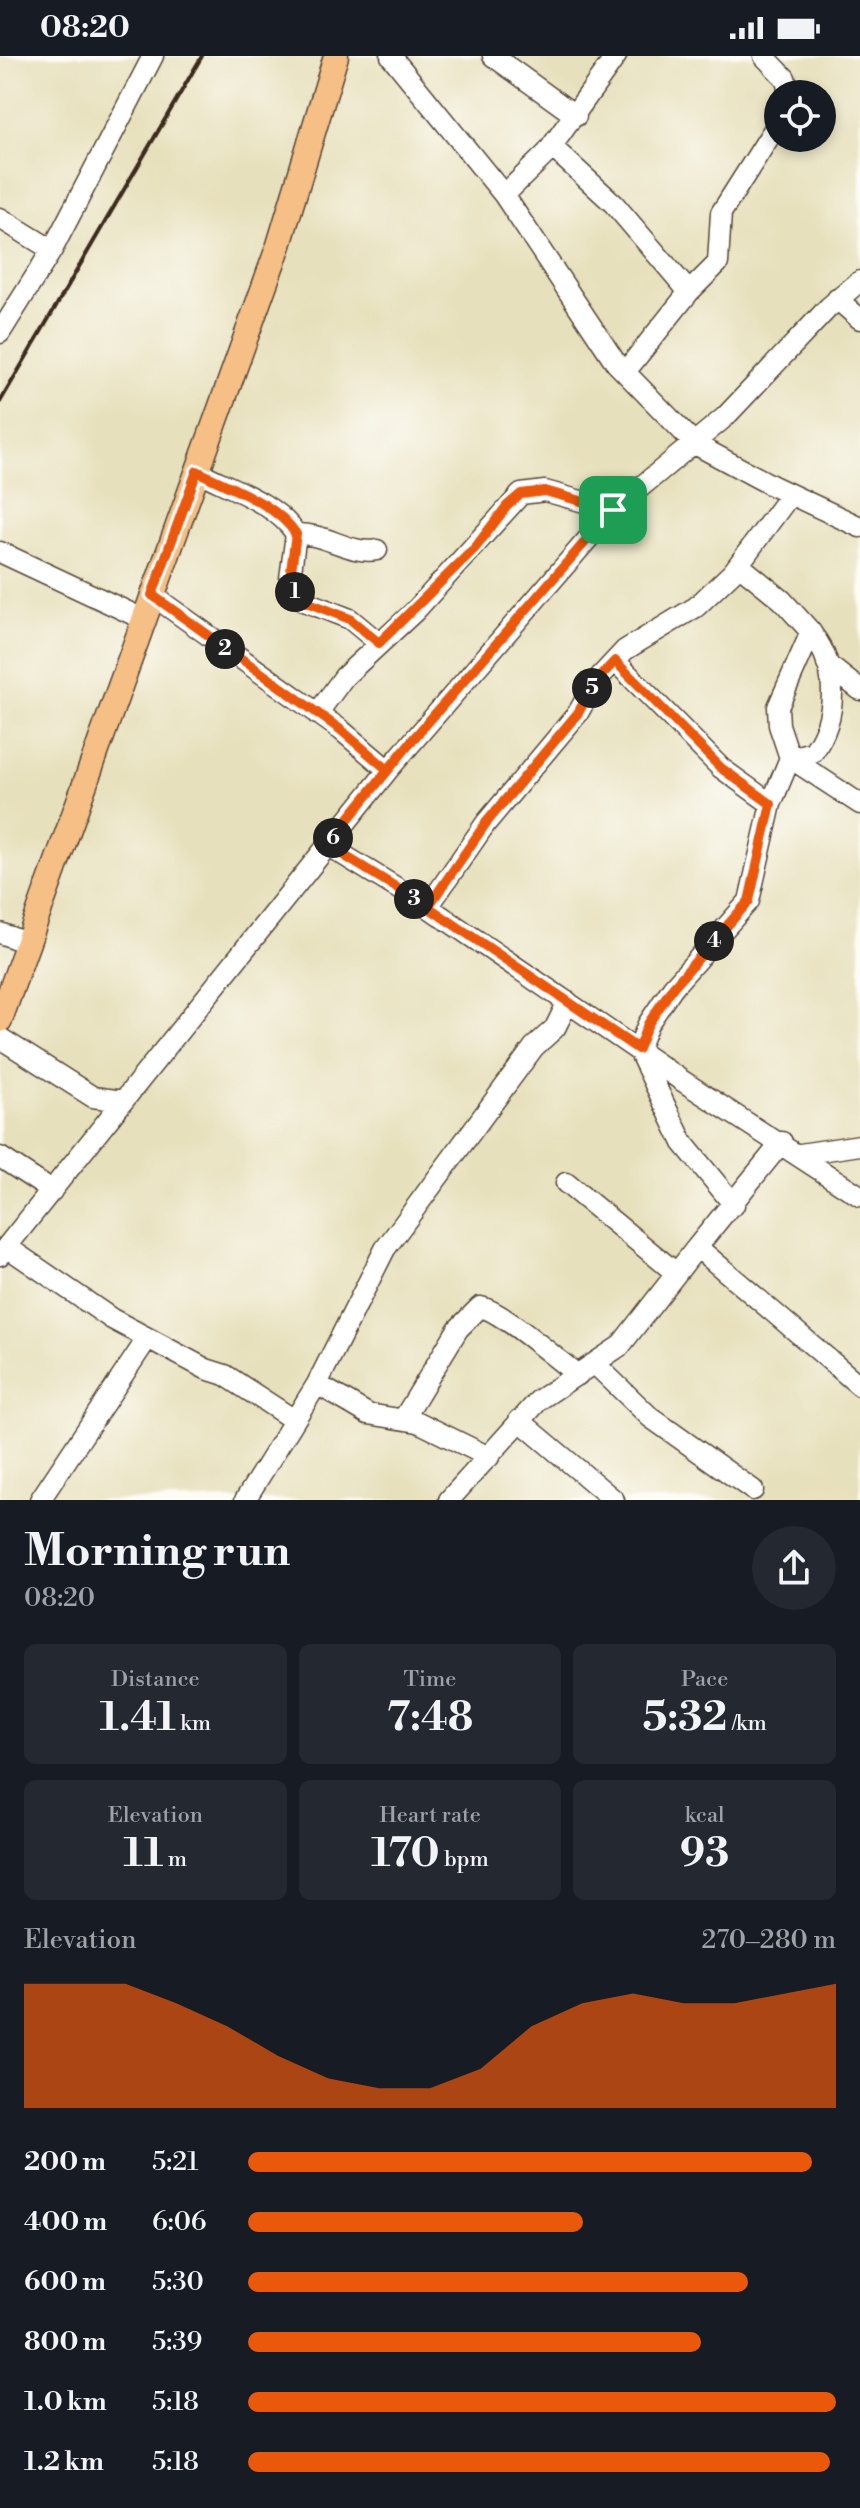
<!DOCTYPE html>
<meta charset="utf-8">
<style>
:root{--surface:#171b24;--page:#242831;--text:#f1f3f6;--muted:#9ea1a6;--accent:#ea580c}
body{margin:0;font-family:"Libre Bodoni",serif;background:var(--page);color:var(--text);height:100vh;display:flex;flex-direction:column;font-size:30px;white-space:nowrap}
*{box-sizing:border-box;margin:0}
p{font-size:26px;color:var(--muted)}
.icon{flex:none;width:44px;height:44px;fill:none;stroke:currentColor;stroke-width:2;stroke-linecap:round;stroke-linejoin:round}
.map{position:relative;height:1444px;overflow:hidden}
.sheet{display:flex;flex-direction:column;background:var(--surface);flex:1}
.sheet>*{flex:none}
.fabs{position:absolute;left:764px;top:24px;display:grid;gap:16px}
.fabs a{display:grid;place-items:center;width:72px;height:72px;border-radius:50%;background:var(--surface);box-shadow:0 4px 12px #0003;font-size:40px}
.pin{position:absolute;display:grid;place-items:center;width:68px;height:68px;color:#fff;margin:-34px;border-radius:16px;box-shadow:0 4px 12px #0006}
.km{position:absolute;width:40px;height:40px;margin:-20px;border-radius:50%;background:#222;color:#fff;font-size:22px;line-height:40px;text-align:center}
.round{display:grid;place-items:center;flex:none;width:84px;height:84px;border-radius:42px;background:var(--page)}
.summary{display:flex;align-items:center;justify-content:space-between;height:136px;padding:0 24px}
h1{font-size:44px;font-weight:700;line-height:60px}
.figures{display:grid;grid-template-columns:repeat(3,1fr);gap:12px;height:136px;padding:8px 24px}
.figures div{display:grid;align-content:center;border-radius:12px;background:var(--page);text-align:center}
.figures b{font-size:40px;font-weight:700}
.figures small{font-size:22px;font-weight:400}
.figures p{font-size:22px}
.chart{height:224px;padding:16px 24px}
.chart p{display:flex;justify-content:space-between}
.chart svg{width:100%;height:144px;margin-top:8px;fill:var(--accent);opacity:.7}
ul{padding:0 24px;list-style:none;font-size:26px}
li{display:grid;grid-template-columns:128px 96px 1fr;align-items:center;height:60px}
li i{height:20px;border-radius:10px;background:var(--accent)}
.status{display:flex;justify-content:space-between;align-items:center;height:56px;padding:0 40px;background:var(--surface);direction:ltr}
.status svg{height:22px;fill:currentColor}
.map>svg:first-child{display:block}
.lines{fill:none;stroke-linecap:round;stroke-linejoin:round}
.minor-casing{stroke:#554536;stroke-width:23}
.major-casing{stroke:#554536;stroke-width:27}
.minor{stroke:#fff;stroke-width:20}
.major{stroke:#f5bf86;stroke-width:24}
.rail{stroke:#3b2a1e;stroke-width:4}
.route-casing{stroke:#fff;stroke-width:16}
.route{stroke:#ea580c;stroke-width:10}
</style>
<div class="status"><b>08:20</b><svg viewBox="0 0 49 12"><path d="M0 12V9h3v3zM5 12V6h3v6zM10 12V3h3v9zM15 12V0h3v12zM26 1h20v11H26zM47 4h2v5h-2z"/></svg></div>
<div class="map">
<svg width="860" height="1444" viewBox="0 0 860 1444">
<rect width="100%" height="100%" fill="#fdfcf7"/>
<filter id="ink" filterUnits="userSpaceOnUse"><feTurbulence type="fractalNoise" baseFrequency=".0125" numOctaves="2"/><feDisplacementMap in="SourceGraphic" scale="16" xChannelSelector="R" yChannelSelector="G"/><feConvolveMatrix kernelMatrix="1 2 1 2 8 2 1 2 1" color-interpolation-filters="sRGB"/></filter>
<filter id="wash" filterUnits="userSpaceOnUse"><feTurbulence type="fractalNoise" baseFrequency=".006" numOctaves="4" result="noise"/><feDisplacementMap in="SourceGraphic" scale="32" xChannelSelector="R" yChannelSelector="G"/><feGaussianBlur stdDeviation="1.8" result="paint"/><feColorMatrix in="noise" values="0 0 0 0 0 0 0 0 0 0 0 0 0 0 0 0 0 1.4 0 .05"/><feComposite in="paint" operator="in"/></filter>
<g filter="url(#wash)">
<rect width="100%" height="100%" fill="#e7e0bc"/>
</g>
<g filter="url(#ink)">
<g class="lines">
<!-- minor casing -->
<g class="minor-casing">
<path id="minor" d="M 391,0 L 504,139 L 616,307 L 695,388 L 773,430 L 860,471
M 493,0 L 576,60
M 764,0 L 785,22 L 790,38
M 552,91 L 614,148 L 689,236
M 504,139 L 547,97 L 616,0
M 0,162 L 52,194
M 837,243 L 860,263
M 0,277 L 52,194 L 153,0
M 625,316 L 689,236 L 718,207 L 721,157 L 778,67
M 197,415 C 229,432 276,447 296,478 L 290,522 L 296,538 L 304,545 L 350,563 L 379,587
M 296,478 C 326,477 350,499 377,494
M 0,496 L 143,563
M 152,539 L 341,674 L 388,714
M 615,605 L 721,712 L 771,748
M 827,608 L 860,634
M 317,658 L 344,621 L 415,555 L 521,438 L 545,435 L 613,454
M 790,702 L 813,696 C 838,662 839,612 812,578
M 790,702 L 860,748
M 327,789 L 428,851 L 681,1024 L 860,1140
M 428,851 L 486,767 L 578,657 L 596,625 L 625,594 L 696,551 L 733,516 L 790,439
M 0,877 L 29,888
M 0,982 L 93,1041 L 123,1045
M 800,1098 L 860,1089
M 0,1101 L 52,1135
M 566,1127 L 676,1217
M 734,1149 L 683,1087 L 638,993 L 648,968 L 673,931 L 749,845 L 771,748 L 790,702 L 779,669 L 778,651 L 811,576 L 782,544 L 739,509
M 7,1191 L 112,1263 L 206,1313 L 225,1319 L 294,1364
M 697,1191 L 782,1086
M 0,1199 L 388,714 L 613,454 L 725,361 L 829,251 L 860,225
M 596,1309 L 650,1361 L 753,1434
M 317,1328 L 368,1358 L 418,1366 L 489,1401
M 404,1362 L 458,1273 L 480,1251 C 501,1254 557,1304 578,1319
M 519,1364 L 614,1444
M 40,1444 L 147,1283
M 245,1444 L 317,1328 L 385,1193 L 534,991 L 555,972 L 568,946
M 449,1444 L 539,1344 L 620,1290 L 697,1191 L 860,1330"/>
</g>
<!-- major casing -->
<g class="major-casing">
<path id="major" d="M 0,964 L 279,189 L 336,0"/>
</g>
<!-- minor -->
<use href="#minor" class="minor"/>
<!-- major -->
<use href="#major" class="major"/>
<!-- rail -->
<path class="rail" d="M 0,346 L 202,0"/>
</g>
</g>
<g class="lines" filter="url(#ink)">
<!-- route casing -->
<g class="route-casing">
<path id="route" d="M 613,454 L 545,435 L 521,438 L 507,450 L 475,492 L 379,587 L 350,563 L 304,545 L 296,538 L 290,522 L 296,478 C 276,447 229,432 197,415 L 152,539 L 341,674 L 388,714 L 327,789 L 428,851 L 638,993 L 648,968 L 673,931 L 749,845 L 771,748 L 721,712 L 615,605 L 596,625 L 578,657 L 486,767 L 428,851 L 327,789 L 415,681 L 613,454"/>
</g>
<!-- route -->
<use href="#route" class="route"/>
</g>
</svg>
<div class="fabs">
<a><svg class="icon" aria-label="locate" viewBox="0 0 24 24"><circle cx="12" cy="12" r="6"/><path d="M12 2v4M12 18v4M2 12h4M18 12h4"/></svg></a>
</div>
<div class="pin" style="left:613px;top:454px;background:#1e9e55"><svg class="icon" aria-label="arrive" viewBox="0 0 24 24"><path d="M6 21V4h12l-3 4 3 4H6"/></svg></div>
<b class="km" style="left:295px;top:536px">1</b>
<b class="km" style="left:225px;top:593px">2</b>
<b class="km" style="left:414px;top:843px">3</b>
<b class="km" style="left:714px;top:885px">4</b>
<b class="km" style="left:592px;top:632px">5</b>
<b class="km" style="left:333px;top:782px">6</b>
</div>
<section class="sheet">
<div class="summary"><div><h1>Morning run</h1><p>08:20</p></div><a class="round"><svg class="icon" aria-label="share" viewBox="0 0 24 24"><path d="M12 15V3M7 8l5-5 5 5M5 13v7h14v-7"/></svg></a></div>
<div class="figures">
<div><p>Distance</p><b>1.41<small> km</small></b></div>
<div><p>Time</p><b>7:48</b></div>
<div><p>Pace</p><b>5:32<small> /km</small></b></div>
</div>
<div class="figures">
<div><p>Elevation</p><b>11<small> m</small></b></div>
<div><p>Heart rate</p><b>170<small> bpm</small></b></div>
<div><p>kcal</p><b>93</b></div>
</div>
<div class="chart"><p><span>Elevation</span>270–280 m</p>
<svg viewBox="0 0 160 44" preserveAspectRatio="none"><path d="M0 44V6L10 6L20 6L30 12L40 19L50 28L60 35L70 38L80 38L90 32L100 19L110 12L120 9L130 12L140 12L150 9L160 6V44z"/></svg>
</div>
<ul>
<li><b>200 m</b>5:21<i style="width:96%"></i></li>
<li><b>400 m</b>6:06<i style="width:57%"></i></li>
<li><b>600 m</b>5:30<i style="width:85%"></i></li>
<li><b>800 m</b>5:39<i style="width:77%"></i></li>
<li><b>1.0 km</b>5:18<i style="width:100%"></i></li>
<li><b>1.2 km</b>5:18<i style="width:99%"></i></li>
</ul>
</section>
